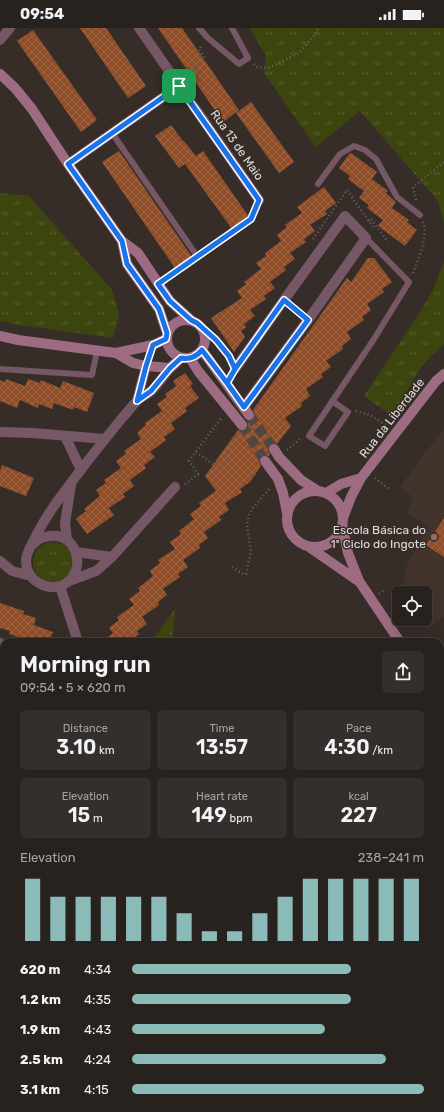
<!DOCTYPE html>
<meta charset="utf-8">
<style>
:root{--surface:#28221f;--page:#342f2c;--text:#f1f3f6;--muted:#a5a4a4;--line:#443f3d;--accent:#8bbbb9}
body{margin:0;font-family:Rubik,sans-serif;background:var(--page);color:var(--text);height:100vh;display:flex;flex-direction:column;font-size:15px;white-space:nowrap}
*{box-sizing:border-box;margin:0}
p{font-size:13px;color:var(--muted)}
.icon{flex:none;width:22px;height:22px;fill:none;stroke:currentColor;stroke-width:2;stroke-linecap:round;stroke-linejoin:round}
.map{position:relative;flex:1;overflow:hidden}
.drawer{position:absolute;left:0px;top:610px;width:444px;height:474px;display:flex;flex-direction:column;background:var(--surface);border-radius:12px 12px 0 0;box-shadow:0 4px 16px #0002,0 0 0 1px var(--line)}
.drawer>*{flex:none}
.fabs{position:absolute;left:392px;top:558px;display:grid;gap:8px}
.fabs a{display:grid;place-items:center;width:40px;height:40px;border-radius:6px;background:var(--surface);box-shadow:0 4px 16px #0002,0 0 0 1px var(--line);font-size:20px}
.pin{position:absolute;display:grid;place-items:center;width:34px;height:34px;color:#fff;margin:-17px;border-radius:8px;box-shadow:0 2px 6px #0006}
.round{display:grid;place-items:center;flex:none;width:42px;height:42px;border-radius:6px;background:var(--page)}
.summary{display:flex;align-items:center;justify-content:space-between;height:68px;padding:0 20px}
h1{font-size:22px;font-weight:600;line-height:30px}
.metrics{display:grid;grid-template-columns:repeat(3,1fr);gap:6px;height:68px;padding:4px 20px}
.metrics div{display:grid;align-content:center;border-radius:6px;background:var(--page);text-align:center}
.metrics b{font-size:20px;font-weight:600}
.metrics small{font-size:11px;font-weight:400}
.metrics p{font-size:11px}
.chart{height:112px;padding:8px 20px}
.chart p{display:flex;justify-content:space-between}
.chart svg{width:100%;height:72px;margin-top:4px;stroke:var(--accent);stroke-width:6}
ul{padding:0 20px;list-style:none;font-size:13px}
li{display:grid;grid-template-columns:64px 48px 1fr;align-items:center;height:30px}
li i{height:10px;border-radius:5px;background:var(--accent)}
.status{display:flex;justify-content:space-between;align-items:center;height:28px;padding:0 20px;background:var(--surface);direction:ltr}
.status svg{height:11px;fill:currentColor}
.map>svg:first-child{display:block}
.built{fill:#42342c}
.grass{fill:url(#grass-tufts)}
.building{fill:url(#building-cross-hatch)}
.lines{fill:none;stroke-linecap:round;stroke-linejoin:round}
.secondary-tunnel{stroke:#504743;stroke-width:10;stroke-dasharray:10 5;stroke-linecap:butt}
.path{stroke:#6b6360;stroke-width:2.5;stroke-dasharray:1 3;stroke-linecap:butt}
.lane{stroke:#765765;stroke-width:6}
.street{stroke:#765765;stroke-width:10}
.secondary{stroke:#9d6c83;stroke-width:10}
.route-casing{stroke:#fff;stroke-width:8}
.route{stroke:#1a73e8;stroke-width:5}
.education-dot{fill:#8d6e63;stroke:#362d29;stroke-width:1.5}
.labels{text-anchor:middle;stroke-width:3;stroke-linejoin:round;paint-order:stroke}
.street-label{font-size:12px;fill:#e0dad7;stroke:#362d29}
.poi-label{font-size:12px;fill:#e0dad7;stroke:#362d29;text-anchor:end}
</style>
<div class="status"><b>09:54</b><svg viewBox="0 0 49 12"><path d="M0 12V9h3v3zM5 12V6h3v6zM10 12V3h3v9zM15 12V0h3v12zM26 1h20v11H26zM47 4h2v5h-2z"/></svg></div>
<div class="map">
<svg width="444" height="1084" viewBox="0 0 444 1084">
<defs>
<pattern id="grass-tufts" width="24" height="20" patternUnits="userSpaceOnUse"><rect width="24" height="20" fill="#3d450e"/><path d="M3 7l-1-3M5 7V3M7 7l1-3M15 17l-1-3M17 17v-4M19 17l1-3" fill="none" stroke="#595f30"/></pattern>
<pattern id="building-cross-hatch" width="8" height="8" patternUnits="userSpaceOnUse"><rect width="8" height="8" fill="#8f4d28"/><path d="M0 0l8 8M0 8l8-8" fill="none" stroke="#9e6646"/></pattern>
</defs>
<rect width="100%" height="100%" fill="#362d29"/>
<!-- built -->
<path class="built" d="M 444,400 L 444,589 L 427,601 L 422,591 L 425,591 L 425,565 L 408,565 L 403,556 L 407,537 L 417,519 L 429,499 L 406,484 L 414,470 L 400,459 Z"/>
<!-- grass -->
<path class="grass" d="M 250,0 L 444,0 L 444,195 L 438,173 L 360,83 L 316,119 L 264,45 L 266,28 Z
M 0,165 L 29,168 L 112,262 L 119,286 L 113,310 L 21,297 L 0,293 Z
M 444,234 L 444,316 L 423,336 L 392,388 L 364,368 L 416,290 L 433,262 Z
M33 534a20 20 0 1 1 40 0a20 20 0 1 1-40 0Z
M 175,581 L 172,614 L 151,614 Z
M 444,713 L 444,1084 L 0,1084 L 0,748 L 4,743 L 4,1080 L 440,1080 L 440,715 Z"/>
<!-- building -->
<path class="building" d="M 80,0 L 106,0 L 146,58 L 128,70 Z
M 158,0 L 182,0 L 239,82 L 223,94 Z
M 33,2 L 97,92 L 81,104 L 17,13 Z
M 251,74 L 294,134 L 279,145 L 236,85 Z
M 171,97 L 183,113 L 184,113 L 196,128 L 203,123 L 249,189 L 232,201 L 185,136 L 179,140 L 155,108 Z
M 119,123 L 192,229 L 175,240 L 102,134 Z
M 351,125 L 377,144 L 372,151 L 388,163 L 386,165 L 396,174 L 392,180 L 409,192 L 407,194 L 417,202 L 405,218 L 378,198 L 383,192 L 367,180 L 369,177 L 359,170 L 364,163 L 348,151 L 350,148 L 339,140 L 349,126 Z
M 324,159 L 336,175 L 325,183 L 327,186 L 310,197 L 315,203 L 304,211 L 306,214 L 290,225 L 295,231 L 284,239 L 286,242 L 270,254 L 275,260 L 264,268 L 266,271 L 250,282 L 255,288 L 244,296 L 246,299 L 241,303 L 245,309 L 234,324 L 211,290 L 242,270 L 237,263 L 246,256 L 244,254 L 261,241 L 256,235 L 266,228 L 265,225 L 281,213 L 277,207 L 287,199 L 285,197 L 302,185 L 297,179 Z
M 368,230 L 374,230 L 392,254 L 382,261 L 384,264 L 367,276 L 371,282 L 362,289 L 364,292 L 347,304 L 351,311 L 342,318 L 343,321 L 326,333 L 331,339 L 321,346 L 323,349 L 306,361 L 310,368 L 301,375 L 302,378 L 285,390 L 291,398 L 277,416 L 273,415 L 268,418 L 268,422 L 270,426 L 269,428 L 264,427 L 259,430 L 259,434 L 261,438 L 250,454 L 240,461 L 242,464 L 225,475 L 229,482 L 219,489 L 221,492 L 204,504 L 208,510 L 199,517 L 200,520 L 183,532 L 188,539 L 178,546 L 180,549 L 163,561 L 167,567 L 158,574 L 159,577 L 142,589 L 147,596 L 137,603 L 139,606 L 128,614 L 101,614 L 113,605 L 109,600 L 119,592 L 117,589 L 134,577 L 129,571 L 140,563 L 138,560 L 153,548 L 150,543 L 160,535 L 158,532 L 175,521 L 170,514 L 181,506 L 179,503 L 194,491 L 190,486 L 201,478 L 199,475 L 216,463 L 205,448 L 238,402 L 243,403 L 248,400 L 248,396 L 247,393 L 252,392 L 255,389 L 255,386 L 253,382 L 347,250 L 351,254 Z
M 185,345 L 193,356 L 190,358 L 199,370 L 185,380 L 187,383 L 171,395 L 175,401 L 164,409 L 166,412 L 150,424 L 155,429 L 144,437 L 146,440 L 130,452 L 134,458 L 123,466 L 125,469 L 109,480 L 114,487 L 87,506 L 76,491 L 86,483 L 84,481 L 100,468 L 96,462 L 106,455 L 104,452 L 121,440 L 116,433 L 126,426 L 124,423 L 141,411 L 137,405 L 146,397 L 145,395 L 162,383 L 157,376 L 167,369 L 165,366 L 176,358 L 173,353 Z
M 6,351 L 25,358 L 28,351 L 40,355 L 41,352 L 60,360 L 63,353 L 94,365 L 87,384 L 74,379 L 73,382 L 54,375 L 52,381 L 39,376 L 38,380 L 20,372 L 17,380 L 0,373 L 0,352 L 5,354 Z
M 2,437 L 34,450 L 26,468 L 0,458 L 0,443 Z
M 444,490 L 444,529 L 426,517 Z
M 0,575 L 24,583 L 23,586 L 36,590 L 34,597 L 53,604 L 49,614 L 34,614 L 9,606 L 10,603 L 0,600 Z"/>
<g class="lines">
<!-- secondary-tunnel -->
<path class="secondary-tunnel" d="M 249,387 L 274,421
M 242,397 L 265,433"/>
<!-- path -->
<path class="path" d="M 254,36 L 256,39 L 268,40 L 299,25 L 317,4 L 318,0
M 183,46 L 205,30 L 199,22 L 202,17
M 416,172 L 413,159 L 444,134
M 368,193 L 371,191 L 388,214
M 313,211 L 347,162 L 373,199
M 204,223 L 251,191 L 255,182
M 413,245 C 418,232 429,207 423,194
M 167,249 L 190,233
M 287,341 L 296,353 L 289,358
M 356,383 L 370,387 L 387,398
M 287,422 L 301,410
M 196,424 L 214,437
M 227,426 L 235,437 L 229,442
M 210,450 L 240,408
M 375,450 L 390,462
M 185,456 L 198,446 L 189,433 L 222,389
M 232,539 L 243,546 L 246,546 L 251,523 L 247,499 L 248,489 L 253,480 L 270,460
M 379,566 L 385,561"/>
<!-- lane -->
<path class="lane" d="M 199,0 L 208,10 L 239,36 L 248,30 L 232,0
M 112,105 L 197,228
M 318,156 L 340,126 L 354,118 L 365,122 L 376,131 L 397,169 L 420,187
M 284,272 L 308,292
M 202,300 C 217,313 225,322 235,341 L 227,355
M 146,338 L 153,317
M 0,341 L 92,347 L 97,323
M 332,373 L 348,384 L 325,418 L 309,408 L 374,311 L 409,254 L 366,210"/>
<!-- street -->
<path class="street" d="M 139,0 L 259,172
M 0,12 L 10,0
M 68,136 L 179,58
M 235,341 L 284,272 L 345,188 L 366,210 L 308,292 L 244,379
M 137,373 L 146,338
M 0,404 L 33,405 L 105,411
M 65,408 L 81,442
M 67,512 L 65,495 L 71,457
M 31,518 C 34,515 37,512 41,510 C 43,509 47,509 50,508 C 74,504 86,536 70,552 C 52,570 20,551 27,527 C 29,521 32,515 35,510 C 48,483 68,459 86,435 C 98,420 110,405 122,390 C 127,385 131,379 136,374 C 140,369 146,367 151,363 C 158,357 164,347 170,340
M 76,524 L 112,529 L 175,459
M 0,533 L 12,543 L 31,548
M 69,553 L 96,543 L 112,529
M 60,558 L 78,614
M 0,615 L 4,618"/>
<!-- secondary -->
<path class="secondary" d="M 0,46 L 15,60 L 32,81 L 68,136 L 122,213 L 138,225 L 170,273 L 191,292
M 122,213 L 127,236 L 159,281 L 167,305
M167 311a19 19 0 1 1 38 0a19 19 0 1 1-38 0Z
M 0,308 L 18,312 L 116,325 L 153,317 L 166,311
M 202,322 L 249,387
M 116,325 L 133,335 L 146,338 L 170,340 L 181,330
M 190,330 L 198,343 L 242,397
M 274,421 L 279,429 L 301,452 L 318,463
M 265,433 L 278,451 L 283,465 L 287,485
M287 491a28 28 0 1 1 56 0a28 28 0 1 1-56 0Z
M 326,465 L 341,456 L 361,450
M 343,490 L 351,469 L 361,450 L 436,353 L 444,346
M 342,497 L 348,525 L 359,553 L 400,614
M 309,519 L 358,553
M 440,672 L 444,678"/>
</g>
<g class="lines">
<!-- route casing -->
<g class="route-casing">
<path id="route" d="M 179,58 L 68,136 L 122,213 L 127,236 L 159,281 L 167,305 L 166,311 L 153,317 L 146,338 L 137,373 L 151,363 L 170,340 L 181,330 C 190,332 196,329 202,322 L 227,355 L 235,341 L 284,272 L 308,292 L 244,379 L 227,355 L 235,341 L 229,328 L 216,312 L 197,295 L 191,292 L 170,273 L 158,256 L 251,191 L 259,172 L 179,58"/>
</g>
<!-- route -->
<use href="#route" class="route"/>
</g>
<!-- markers -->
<circle class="education-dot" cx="434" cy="509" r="4"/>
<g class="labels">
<!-- street labels -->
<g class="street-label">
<text transform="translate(237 117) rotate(55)" y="4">Rua 13 de Maio</text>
<text transform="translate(392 390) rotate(-52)" y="4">Rua da Liberdade</text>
</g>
<!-- poi labels -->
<g class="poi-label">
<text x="426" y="506">Escola Básica do<tspan x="426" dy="14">1º Ciclo do Ingote</tspan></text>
</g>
</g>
</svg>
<div class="fabs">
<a><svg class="icon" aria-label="locate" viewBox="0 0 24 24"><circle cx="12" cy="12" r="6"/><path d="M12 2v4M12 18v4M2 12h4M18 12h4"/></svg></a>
</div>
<div class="pin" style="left:179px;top:58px;background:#1e9e55"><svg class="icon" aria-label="arrive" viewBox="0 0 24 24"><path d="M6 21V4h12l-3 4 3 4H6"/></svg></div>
<section class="drawer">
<div class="summary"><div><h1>Morning run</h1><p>09:54 · 5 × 620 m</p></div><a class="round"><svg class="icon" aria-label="share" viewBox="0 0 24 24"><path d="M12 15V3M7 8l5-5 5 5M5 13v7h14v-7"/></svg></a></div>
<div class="metrics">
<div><p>Distance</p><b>3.10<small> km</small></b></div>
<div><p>Time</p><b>13:57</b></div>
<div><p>Pace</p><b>4:30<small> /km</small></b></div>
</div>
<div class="metrics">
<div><p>Elevation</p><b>15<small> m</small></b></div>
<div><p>Heart rate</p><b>149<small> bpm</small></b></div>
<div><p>kcal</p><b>227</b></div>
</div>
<div class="chart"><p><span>Elevation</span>238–241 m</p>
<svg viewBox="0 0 160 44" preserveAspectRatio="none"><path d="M5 44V6M15 44V17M25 44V17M35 44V17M45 44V17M55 44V17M65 44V27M75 44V38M85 44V38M95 44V27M105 44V17M115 44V6M125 44V6M135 44V6M145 44V6M155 44V6"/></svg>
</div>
<ul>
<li><b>620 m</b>4:34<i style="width:75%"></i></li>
<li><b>1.2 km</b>4:35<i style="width:75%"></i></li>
<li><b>1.9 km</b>4:43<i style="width:66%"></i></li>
<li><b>2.5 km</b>4:24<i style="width:87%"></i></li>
<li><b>3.1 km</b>4:15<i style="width:100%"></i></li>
</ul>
</section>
</div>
